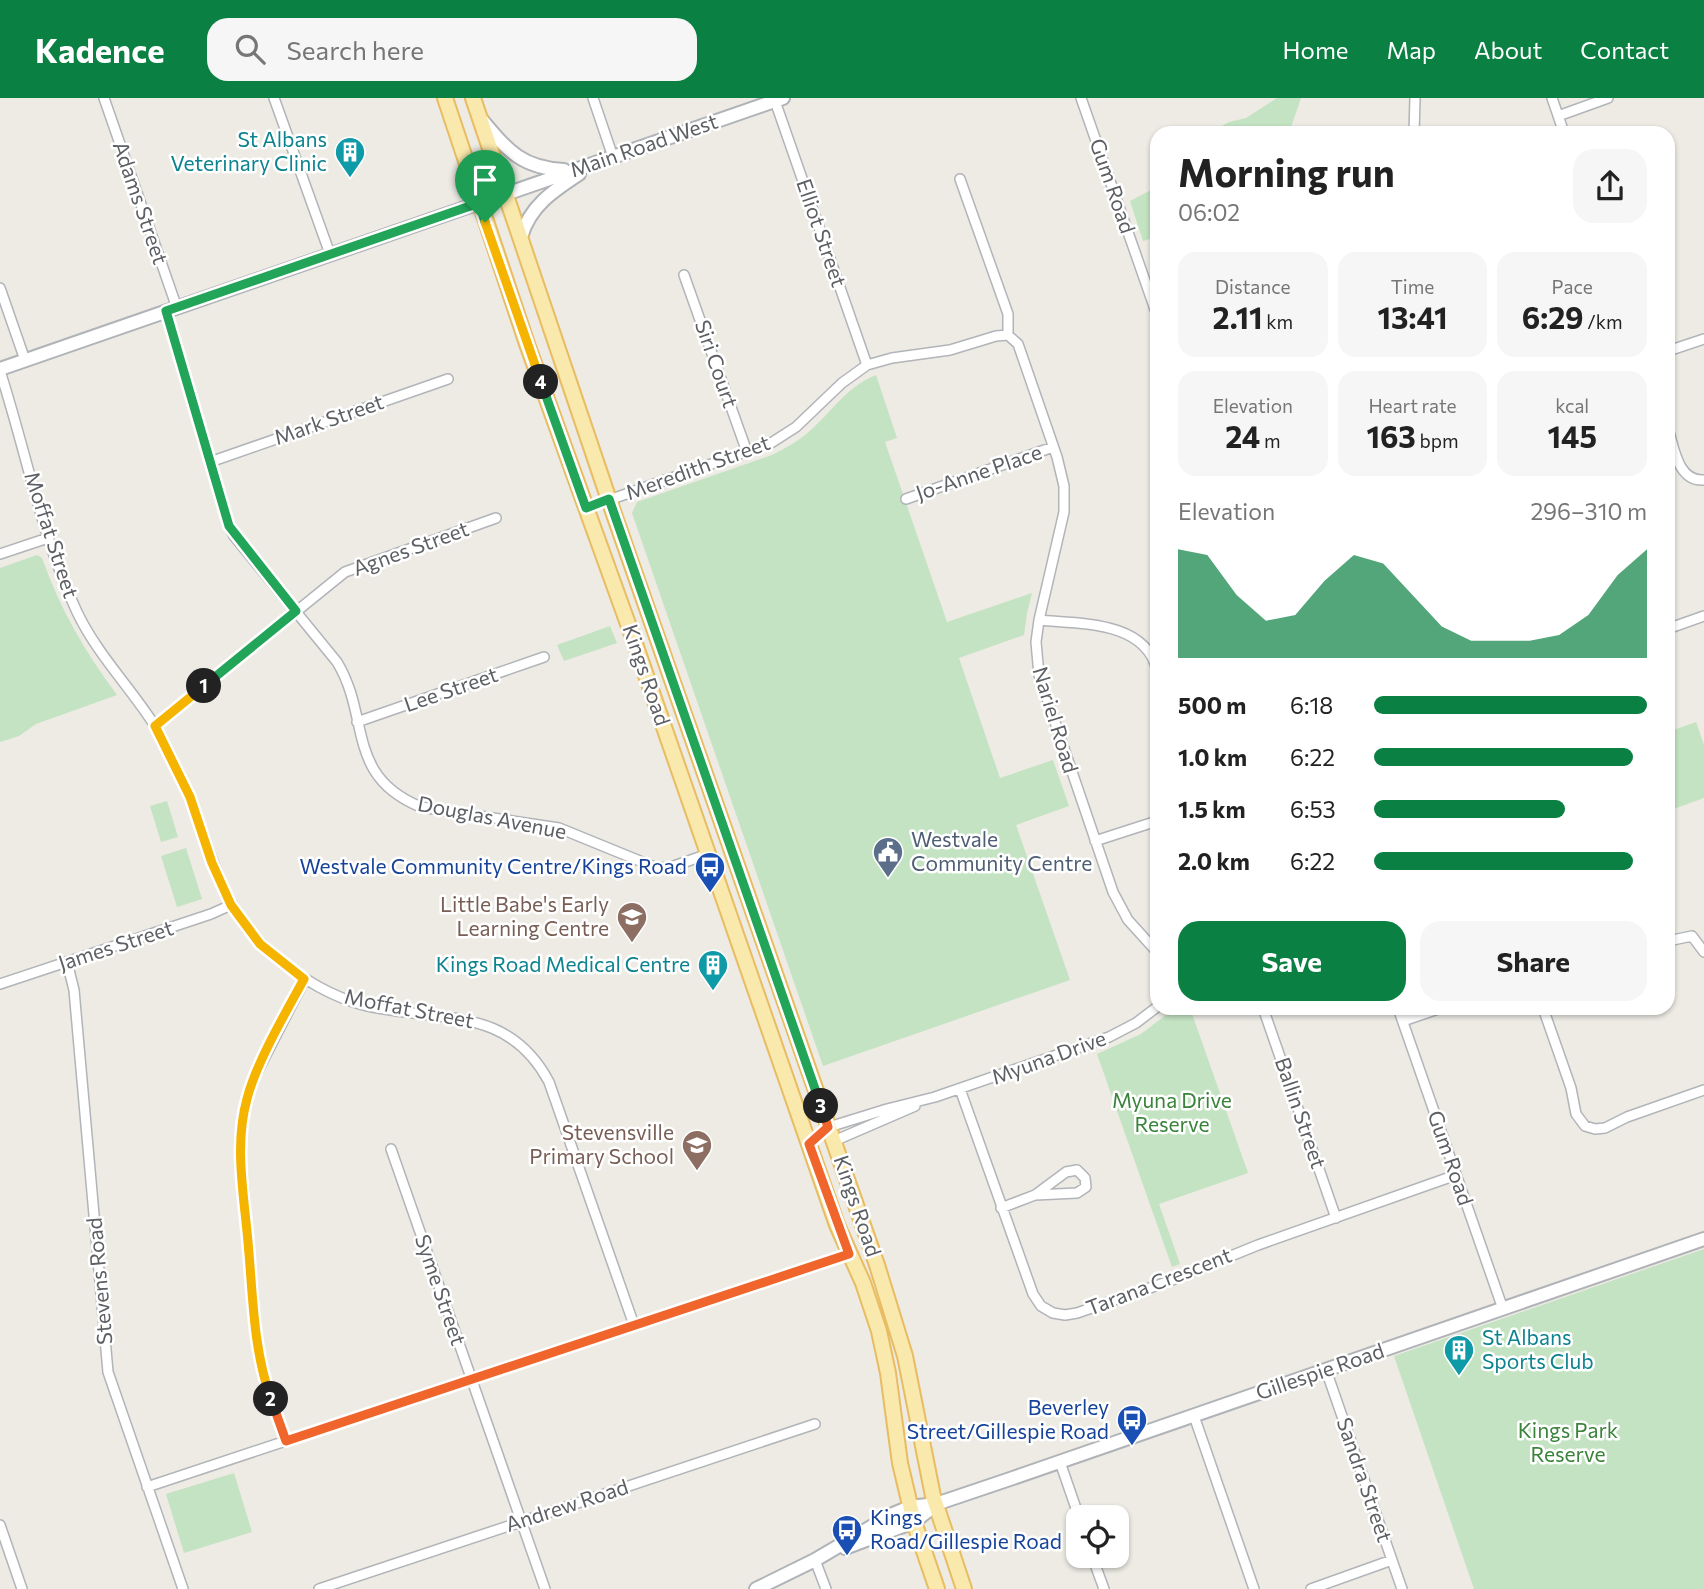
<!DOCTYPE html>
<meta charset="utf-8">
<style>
:root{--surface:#fff;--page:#f6f6f6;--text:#222;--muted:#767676;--accent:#0b8043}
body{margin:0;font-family:Commissioner,sans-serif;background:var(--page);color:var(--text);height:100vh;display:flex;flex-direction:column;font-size:26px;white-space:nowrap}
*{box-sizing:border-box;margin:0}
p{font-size:23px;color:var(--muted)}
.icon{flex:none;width:38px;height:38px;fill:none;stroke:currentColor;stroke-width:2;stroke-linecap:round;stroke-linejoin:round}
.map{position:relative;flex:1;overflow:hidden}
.drawer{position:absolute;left:1150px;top:28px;width:525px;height:889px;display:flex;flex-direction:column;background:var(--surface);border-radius:21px;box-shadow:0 2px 5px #0004}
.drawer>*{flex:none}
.fabs{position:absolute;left:1066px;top:1407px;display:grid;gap:14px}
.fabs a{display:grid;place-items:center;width:63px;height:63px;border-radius:14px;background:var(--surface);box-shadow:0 2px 5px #0004;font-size:35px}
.pin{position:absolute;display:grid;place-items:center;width:60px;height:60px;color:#fff;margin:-72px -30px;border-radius:50% 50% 50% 0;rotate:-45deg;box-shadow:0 0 7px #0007}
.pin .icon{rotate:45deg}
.km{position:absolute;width:35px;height:35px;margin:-18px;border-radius:50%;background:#222;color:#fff;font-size:19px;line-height:35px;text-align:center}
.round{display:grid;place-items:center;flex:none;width:74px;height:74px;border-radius:21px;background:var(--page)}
.summary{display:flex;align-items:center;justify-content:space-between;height:119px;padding:0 28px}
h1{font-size:38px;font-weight:700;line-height:52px}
.figures{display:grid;grid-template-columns:repeat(3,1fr);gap:10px;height:119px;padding:7px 28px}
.figures div{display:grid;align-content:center;border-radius:18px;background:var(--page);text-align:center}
.figures b{font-size:30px;font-weight:700}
.figures small{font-size:19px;font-weight:400}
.figures p{font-size:19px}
.chart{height:196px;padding:14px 28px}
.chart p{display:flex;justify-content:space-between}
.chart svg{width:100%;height:126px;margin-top:7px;fill:var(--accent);opacity:.7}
.action{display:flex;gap:14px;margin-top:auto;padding:14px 28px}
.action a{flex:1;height:80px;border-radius:21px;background:var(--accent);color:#fff;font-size:28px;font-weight:700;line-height:80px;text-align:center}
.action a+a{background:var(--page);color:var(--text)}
ul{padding:0 28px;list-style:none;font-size:23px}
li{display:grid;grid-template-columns:112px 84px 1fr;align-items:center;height:52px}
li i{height:18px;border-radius:9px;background:var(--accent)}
header{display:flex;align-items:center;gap:42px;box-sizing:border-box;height:98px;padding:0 35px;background:var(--accent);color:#fff}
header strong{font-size:33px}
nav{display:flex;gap:38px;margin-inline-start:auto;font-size:24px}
.search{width:490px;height:63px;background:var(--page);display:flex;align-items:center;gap:18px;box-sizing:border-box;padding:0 24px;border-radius:21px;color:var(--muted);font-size:26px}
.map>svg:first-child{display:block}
.green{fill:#c3e3c2}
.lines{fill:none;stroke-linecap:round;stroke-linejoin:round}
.street-casing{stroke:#b1b4b8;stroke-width:12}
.secondary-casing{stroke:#b0b3b8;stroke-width:16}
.primary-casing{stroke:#e8bc62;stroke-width:18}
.street{stroke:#fff;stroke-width:9}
.secondary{stroke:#fff;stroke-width:12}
.primary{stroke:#fae9ac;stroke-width:14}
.split-1-casing{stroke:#fff;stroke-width:14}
.split-2-casing{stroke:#fff;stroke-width:14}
.split-3-casing{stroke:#fff;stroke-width:14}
.split-4-casing{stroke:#fff;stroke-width:14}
.split-5-casing{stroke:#fff;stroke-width:14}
.split-1{stroke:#22a559;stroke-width:9}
.split-2{stroke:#f5b400;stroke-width:9}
.split-3{stroke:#f0652b;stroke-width:9}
.split-4{stroke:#22a559;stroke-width:9}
.split-5{stroke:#f5b400;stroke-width:9}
.labels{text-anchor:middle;stroke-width:5;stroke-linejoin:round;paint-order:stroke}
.culture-label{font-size:21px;fill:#0d838f;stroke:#fff;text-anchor:end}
.street-label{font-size:21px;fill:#5c5f63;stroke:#fff}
.service-label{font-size:21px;fill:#4e5e75;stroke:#fff;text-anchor:start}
.transit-label{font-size:21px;fill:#164399;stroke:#fff;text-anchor:end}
.education-label{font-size:21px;fill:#785e54;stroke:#fff;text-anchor:end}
.park-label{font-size:21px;fill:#3b833b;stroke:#fff}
</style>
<header>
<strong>Kadence</strong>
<div class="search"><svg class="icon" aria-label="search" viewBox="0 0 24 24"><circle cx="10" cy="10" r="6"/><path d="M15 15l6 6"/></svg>Search here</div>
<nav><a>Home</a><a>Map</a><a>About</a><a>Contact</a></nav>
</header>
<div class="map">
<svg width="1704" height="1491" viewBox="0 0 1704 1491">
<rect width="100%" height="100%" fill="#edebe4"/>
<!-- green -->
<path class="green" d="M 1277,0 L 1301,0 L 1289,35 L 1209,35 L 1229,24 L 1246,20 Z
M 1157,89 L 1157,139 L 1143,143 L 1130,103 Z
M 876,277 L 897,340 L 885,344 L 947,524 L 1032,495 L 1027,515 L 1024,537 L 959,560 L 1000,680 L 1053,662 L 1069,708 L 1016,727 L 1070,882 L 823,968 L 632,415 L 637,404 L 772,357 C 784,351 795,345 805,337 C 830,317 845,289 876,277 Z
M 37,457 L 42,460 C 60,511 85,554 117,597 L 36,626 L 19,638 L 0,644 L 0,470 Z
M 610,528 L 617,545 L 564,563 L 557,547 Z
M 1696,624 L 1704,647 L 1704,700 L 1668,713 L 1668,634 Z
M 167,703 L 178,739 L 161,744 L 150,708 Z
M 186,750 L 202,801 L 177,809 L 161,758 Z
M 1175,910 L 1190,910 L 1248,1075 L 1159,1106 L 1180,1166 L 1172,1169 L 1097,956 L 1141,936 Z
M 1704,1151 L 1704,1491 L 1474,1491 L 1394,1258 Z
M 234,1375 L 252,1434 L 184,1455 L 166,1396 Z"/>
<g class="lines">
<!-- street casing -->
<g class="street-casing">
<path id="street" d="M 104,0 L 177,210
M 274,0 L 330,156
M 593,0 L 613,59
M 1081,0 L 1157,217
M 1552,0 L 1564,35
M 775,3 L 867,267
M 1558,18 L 1608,0
M 1414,35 L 1415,0
M 960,81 L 1008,216 L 1008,237 L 1018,246 L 1057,359 L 1064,388 L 1064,414 L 1039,522 L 1036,544 L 1039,577 L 1113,794 L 1128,822 L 1157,854
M 684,177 L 747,354
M 0,190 L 25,262
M 166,213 L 229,428 L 234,438 L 337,564 C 371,620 345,678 421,709 L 559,730 L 657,770 L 671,769 L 708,756
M 1668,253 L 1704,241
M 0,273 C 26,353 41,438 77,514 C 97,556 130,589 155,628 C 164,643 171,659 179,675 C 210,739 216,812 276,859 C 302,881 330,898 363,907 C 436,925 507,905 549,984 L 634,1227
M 1668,330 C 1674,350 1678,384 1704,382
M 210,364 L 448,281
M 906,401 L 1053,349
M 609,402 L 771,345 L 796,329 L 842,285 L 867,267 L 892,260 L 950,252 L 996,238 L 1008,237
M 0,456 L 48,440
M 1039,522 C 1078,526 1145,522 1157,572
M 1670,530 L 1704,518
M 357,624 L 544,559
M 155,628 L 345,474 L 496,420
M 1095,743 L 1157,723
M 1668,843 L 1692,838 L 1704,854
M 67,864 L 74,892 L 108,1274 L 183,1491
M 0,886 L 211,816 L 231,807
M 1263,910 L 1336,1120
M 1398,910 L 1503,1211
M 1543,910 L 1571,990 L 1576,1016 L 1585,1028 L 1595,1031 L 1605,1030 L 1627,1019 L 1704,992
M 1403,923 L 1441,910
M 960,991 L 1033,1196 L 1041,1208 L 1053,1215 L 1065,1217 L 1077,1215 L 1167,1184 L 1258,1147 L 1456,1077
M 829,1029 L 887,1011 L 935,999 L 1109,939 L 1136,925 L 1157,909
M 834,1043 L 915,1008
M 391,1051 L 545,1491
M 1001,1110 L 1035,1097 L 1077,1095 L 1086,1089 L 1085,1080 L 1077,1072 L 1066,1074 L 1035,1097
M 1326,1272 L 1402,1491
M 1194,1318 L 1254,1491
M 286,1343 L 265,1285 L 258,1253 L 240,1052 L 243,1018 L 253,982 L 305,881
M 1060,1364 L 1079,1419
M 147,1389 L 849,1156
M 0,1427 L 22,1491
M 1092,1458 L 1104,1491
M 815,1462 L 826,1491
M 319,1491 L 815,1326
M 1311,1491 L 1392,1462"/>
</g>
<!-- secondary casing -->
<g class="secondary-casing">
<path id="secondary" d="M 482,22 C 508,53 522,70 564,72
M 506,96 L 783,0
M 521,139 C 530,108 553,93 579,76
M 0,271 L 479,105
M 845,1450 L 914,1424 L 935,1407
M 756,1491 L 815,1462 L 893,1416 L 910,1409 L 936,1406 L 1013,1380 L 1704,1141"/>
</g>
<!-- primary casing -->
<g class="primary-casing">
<path id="primary" d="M 445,0 L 527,246 L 632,537 L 837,1127 L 863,1185 L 879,1233 L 888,1275 L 900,1365 L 914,1424 L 937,1491
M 473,0 L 609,402 L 877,1167 L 905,1258 L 933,1398 L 964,1491
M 479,105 L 506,96"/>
</g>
<!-- street -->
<use href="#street" class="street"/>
<!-- secondary -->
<use href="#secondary" class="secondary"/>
<!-- primary -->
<use href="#primary" class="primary"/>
</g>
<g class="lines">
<!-- split-1 casing -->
<g class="split-1-casing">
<path id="split-1" d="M 204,588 L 296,513 L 229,428 L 166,213 L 479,105 L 485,124"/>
</g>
<!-- split-2 casing -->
<g class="split-2-casing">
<path id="split-2" d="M 204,588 L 155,628 L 190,699 L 212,765 L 231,807 L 260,846 L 304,881 C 286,914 256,965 247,1001 C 234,1047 244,1097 248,1144 C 253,1197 253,1251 271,1301"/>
</g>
<!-- split-3 casing -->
<g class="split-3-casing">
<path id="split-3" d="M 271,1301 L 286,1343 L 849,1156 L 809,1046 L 828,1029 L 821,1008"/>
</g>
<!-- split-4 casing -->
<g class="split-4-casing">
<path id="split-4" d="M 541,284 L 586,410 L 609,401 L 821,1008"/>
</g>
<!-- split-5 casing -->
<g class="split-5-casing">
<path id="split-5" d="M 485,124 L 541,284"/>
</g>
<!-- split-1 -->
<use href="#split-1" class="split-1"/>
<!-- split-2 -->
<use href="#split-2" class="split-2"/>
<!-- split-3 -->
<use href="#split-3" class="split-3"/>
<!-- split-4 -->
<use href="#split-4" class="split-4"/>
<!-- split-5 -->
<use href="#split-5" class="split-5"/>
</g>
<!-- icons -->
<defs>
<g id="building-pin" transform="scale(1.575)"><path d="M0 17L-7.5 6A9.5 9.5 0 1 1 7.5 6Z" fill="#0f9aa8" stroke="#fff"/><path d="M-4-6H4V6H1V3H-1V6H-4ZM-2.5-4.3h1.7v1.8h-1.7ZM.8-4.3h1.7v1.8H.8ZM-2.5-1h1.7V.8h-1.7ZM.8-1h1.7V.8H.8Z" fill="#fff"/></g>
<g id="civic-pin" transform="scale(1.575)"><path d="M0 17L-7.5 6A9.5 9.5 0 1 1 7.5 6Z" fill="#5c6f8a" stroke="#fff"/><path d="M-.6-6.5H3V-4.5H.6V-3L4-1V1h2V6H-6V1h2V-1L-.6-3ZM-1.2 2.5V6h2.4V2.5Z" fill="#fff"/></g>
<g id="bus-pin" transform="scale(1.575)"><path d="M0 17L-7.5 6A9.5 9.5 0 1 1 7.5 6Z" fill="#1a4fb4" stroke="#fff"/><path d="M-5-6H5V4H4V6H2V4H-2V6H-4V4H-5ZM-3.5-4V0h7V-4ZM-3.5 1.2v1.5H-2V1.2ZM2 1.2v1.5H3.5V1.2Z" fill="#fff"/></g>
<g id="school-pin" transform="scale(1.575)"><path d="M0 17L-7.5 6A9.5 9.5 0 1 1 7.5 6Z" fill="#8d6e63" stroke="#fff"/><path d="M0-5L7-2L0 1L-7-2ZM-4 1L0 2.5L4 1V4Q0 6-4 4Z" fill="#fff"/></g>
</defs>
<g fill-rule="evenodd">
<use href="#building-pin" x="350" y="54"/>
<use href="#civic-pin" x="888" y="754"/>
<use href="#bus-pin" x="710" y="769"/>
<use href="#school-pin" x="632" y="819"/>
<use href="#building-pin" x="713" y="867"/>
<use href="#school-pin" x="697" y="1047"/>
<use href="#building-pin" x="1459" y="1252"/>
<use href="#bus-pin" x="1132" y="1322"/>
<use href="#bus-pin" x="847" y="1432"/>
</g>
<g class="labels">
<!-- culture labels -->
<g class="culture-label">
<text x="327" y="49">St Albans<tspan x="327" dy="24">Veterinary Clinic</tspan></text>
<text x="690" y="874">Kings Road Medical Centre</text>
<text x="1482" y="1247" text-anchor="start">St Albans<tspan x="1482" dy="24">Sports Club</tspan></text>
</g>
<!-- street labels -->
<g class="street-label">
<text transform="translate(644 48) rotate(-19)" y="7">Main Road West</text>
<text transform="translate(1112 88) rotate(71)" y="7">Gum Road</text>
<text transform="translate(140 105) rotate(71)" y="7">Adams Street</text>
<text transform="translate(821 135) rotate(71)" y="7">Elliot Street</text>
<text transform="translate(716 266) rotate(71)" y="7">Siri Court</text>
<text transform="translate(329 322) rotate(-19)" y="7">Mark Street</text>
<text transform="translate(698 370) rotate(-20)" y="7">Meredith Street</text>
<text transform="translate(979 375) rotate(-19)" y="7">Jo-Anne Place</text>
<text transform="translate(51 437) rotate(72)" y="7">Moffat Street</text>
<text transform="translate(411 451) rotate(-20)" y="7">Agnes Street</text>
<text transform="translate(646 577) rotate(71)" y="7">Kings Road</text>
<text transform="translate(451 592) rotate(-19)" y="7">Lee Street</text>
<text transform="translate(1055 622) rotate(73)" y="7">Nariel Road</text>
<text transform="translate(492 720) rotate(11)" y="7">Douglas Avenue</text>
<text transform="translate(116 848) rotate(-18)" y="7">James Street</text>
<text transform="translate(409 911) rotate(11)" y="7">Moffat Street</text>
<text transform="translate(1049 960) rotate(-20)" y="7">Myuna Drive</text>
<text transform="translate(1300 1015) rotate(71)" y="7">Ballin Street</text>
<text transform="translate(1450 1060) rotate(71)" y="7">Gum Road</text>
<text transform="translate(857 1108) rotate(71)" y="7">Kings Road</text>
<text transform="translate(100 1183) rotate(-95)" y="7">Stevens Road</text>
<text transform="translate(1159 1184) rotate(-21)" y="7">Tarana Crescent</text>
<text transform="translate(440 1192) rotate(71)" y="7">Syme Street</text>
<text transform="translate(1320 1274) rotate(-19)" y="7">Gillespie Road</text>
<text transform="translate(1364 1382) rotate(71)" y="7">Sandra Street</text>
<text transform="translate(567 1408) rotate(-18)" y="7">Andrew Road</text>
</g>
<!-- service labels -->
<g class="service-label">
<text x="911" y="749">Westvale<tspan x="911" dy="24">Community Centre</tspan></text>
</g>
<!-- transit labels -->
<g class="transit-label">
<text x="687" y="776">Westvale Community Centre/Kings Road</text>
<text x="1109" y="1317">Beverley<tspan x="1109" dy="24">Street/Gillespie Road</tspan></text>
<text x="870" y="1427" text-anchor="start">Kings<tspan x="870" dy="24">Road/Gillespie Road</tspan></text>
</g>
<!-- education labels -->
<g class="education-label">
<text x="609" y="814">Little Babe's Early<tspan x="609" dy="24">Learning Centre</tspan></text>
<text x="674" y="1042">Stevensville<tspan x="674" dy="24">Primary School</tspan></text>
</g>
<!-- park labels -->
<g class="park-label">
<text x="1172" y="1010">Myuna Drive<tspan x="1172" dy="24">Reserve</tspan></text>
<text x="1568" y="1340">Kings Park<tspan x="1568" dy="24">Reserve</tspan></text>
</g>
</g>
</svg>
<div class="fabs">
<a><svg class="icon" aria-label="locate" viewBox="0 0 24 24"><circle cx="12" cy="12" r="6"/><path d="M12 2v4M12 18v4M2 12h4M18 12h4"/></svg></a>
</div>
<div class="pin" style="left:485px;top:124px;background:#1e9e55"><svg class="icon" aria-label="arrive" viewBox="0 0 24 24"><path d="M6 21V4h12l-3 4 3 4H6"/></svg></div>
<b class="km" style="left:204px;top:588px">1</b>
<b class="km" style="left:271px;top:1301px">2</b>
<b class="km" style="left:821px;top:1008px">3</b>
<b class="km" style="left:541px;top:284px">4</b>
<section class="drawer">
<div class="summary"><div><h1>Morning run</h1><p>06:02</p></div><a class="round"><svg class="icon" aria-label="share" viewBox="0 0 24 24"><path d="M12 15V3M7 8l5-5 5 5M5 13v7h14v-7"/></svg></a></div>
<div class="figures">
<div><p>Distance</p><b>2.11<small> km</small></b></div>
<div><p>Time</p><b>13:41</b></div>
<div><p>Pace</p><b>6:29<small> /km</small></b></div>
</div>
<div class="figures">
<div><p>Elevation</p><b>24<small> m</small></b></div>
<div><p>Heart rate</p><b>163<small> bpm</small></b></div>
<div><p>kcal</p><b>145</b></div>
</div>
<div class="chart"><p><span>Elevation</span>296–310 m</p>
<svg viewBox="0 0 160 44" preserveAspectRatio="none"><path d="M0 44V6L10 8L20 22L30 31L40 29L50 17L60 8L70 11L80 22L90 33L100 38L110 38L120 38L130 36L140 29L150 15L160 6V44z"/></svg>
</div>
<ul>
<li><b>500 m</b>6:18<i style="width:100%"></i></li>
<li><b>1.0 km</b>6:22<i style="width:95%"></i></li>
<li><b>1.5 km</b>6:53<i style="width:70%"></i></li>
<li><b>2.0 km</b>6:22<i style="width:95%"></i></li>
</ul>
<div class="action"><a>Save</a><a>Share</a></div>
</section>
</div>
